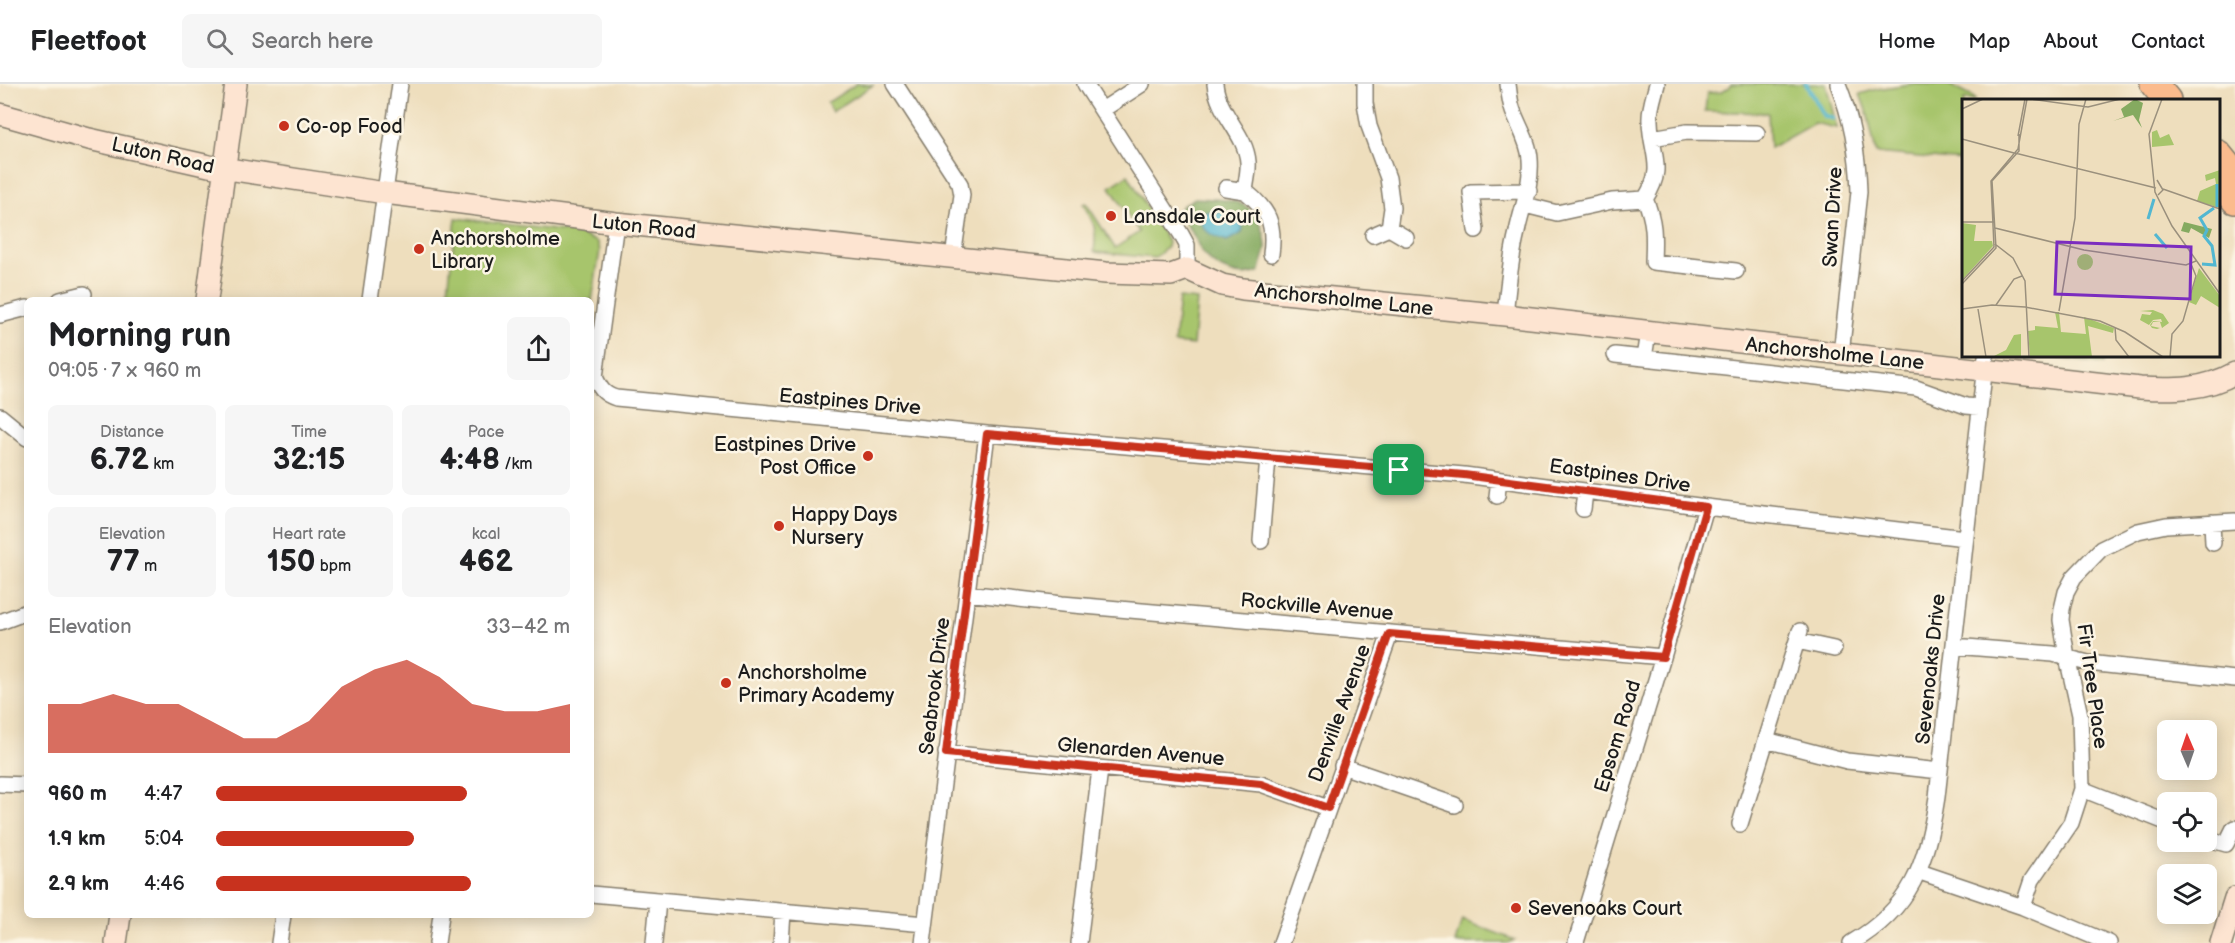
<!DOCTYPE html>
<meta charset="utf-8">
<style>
:root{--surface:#fff;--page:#f6f6f6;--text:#202124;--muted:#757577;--line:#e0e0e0;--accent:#c8321e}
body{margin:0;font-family:"Balsamiq Sans",sans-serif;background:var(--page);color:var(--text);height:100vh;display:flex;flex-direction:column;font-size:22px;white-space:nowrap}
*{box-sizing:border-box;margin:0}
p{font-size:20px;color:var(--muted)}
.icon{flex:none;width:33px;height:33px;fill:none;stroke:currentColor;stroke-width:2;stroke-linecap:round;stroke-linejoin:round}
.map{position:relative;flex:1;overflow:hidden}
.drawer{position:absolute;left:24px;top:213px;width:570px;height:621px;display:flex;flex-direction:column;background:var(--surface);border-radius:9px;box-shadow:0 3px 15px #0003}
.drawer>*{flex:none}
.needle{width:39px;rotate:358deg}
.buttons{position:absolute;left:2157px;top:636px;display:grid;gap:12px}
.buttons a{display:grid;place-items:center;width:60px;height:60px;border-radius:9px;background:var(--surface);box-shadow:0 3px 15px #0003;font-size:30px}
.pin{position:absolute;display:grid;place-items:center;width:51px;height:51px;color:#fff;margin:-26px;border-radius:12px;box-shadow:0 3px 9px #0006}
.round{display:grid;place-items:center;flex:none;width:63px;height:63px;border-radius:9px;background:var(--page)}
.head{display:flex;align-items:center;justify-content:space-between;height:102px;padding:0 24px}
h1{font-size:33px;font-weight:700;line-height:45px}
.metrics{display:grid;grid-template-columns:repeat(3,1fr);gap:9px;height:102px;padding:6px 24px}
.metrics div{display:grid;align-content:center;border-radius:9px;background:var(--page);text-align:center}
.metrics b{font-size:30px;font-weight:700}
.metrics small{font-size:16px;font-weight:400}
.metrics p{font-size:16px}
.chart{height:168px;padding:12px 24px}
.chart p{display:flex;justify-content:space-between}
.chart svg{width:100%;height:108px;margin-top:6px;fill:var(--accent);opacity:.7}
ul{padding:0 24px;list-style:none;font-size:20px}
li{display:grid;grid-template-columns:96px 72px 1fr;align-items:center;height:45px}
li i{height:15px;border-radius:8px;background:var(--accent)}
header{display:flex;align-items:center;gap:36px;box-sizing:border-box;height:84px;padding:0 30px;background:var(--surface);border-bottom:2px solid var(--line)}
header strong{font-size:28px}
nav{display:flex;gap:33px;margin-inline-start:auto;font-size:21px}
.search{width:420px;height:54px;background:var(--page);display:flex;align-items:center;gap:15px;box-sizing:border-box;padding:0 21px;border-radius:9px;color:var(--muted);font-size:22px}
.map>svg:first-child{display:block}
.green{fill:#a7c56c;stroke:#627044;stroke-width:1.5}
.forest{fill:#85aa60;stroke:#50633e;stroke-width:1.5}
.water{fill:#52b7d1;stroke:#376a76;stroke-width:1.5}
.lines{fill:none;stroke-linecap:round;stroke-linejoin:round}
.stream{stroke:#52b7d1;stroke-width:4.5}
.street-casing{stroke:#857d6c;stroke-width:18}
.secondary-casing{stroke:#857d6c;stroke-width:24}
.highway-casing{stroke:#857d6c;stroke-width:30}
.street{stroke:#fff;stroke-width:15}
.secondary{stroke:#fde4d1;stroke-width:21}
.highway{stroke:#fbbb8d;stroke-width:27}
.route-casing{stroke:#fff;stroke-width:12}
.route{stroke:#c8321e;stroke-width:8}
.poi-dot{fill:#c8321e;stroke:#fcf5e5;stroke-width:2}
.labels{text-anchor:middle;stroke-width:5;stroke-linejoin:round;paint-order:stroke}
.poi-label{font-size:20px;fill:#1c1c1c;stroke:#fcf5e5;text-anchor:start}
.street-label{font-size:20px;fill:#1c1c1c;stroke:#fcf5e5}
.inset-river{fill:none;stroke:#52b7d1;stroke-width:3}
.inset-road{fill:none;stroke:#9a907d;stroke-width:1.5}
.view{fill:#7b2cbf;fill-opacity:0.15;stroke:#7b2cbf;stroke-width:3}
.inset-edge{fill:none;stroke:#1c1c1c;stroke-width:3}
</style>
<header>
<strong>Fleetfoot</strong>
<div class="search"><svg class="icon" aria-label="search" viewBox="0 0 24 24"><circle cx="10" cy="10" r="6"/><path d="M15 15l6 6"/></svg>Search here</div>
<nav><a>Home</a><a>Map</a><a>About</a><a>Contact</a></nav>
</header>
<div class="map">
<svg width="2235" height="859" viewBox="0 0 2235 859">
<rect width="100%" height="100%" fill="#fcf5e5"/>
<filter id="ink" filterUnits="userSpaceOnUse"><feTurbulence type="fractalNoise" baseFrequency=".0167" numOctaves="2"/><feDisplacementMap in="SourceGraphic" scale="12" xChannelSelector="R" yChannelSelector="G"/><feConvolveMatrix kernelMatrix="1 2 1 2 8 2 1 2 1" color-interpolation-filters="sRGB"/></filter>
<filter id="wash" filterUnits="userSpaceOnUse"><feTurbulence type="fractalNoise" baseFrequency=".008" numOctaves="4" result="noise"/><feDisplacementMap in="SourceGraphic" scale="24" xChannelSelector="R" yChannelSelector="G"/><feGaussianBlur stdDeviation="1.35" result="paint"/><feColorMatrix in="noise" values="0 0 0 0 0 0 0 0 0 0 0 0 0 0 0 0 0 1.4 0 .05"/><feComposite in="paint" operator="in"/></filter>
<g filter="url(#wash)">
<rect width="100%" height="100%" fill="#eedebd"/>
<!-- green -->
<path class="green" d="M 856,0 L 873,1 L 832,28 L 827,19 Z
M 1731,0 L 1826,0 L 1837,44 L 1814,39 L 1770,64 L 1768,29 L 1705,27 L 1707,9 L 1721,8 L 1730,3 Z
M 1910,0 L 1948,0 L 1973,13 L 1975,16 L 1964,16 L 1963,77 L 1876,69 L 1868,32 L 1860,10 L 1877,5 Z
M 1128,91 L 1168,158 L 1167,163 L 1155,174 L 1094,168 C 1097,143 1095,141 1083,120 L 1086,119 L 1115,164 L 1139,148 L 1110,103 Z
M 456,134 L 578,149 L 597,158 L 600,166 L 591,223 L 591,216 L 447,216 Z
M 1179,214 L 1197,216 L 1193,261 L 1174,259 Z
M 2037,272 L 2104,272 L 2103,280 Z
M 1462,836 L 1515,856 L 1508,859 L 1455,859 Z"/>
<!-- forest -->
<path class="forest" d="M 1195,114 C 1219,116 1245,112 1259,136 C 1263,145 1266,154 1266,164 C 1265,172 1261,179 1260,187 C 1241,196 1219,187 1205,172 C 1199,166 1198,159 1194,152 C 1190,144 1182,137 1177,129 L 1182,122 Z"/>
<!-- water -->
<path class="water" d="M 1205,128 C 1222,127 1233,127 1243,142 L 1242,149 L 1227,157 C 1213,152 1199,147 1200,130 Z"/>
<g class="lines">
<!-- stream -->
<path class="stream" d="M 1806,0 L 1824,32 L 1833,34"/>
</g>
</g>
<g filter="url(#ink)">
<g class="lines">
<!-- street casing -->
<g class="street-casing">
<path id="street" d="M 895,0 L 960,100 L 962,111 L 953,173
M 1085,0 L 1181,150 L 1187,161 L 1187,185
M 1215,0 C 1218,30 1246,50 1248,78 C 1249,87 1246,97 1245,107 C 1269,126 1275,140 1271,170
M 1365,0 L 1365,19 L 1369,42 L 1388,94 L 1392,124 L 1389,144 L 1406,154
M 1838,0 C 1852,35 1858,70 1859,108 L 1841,270
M 1102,26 L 1142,0
M 1652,54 L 1687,48 L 1757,49
M 1226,104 L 1245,107
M 1645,115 C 1655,138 1654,153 1653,178 L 1736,187
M 1645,115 C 1666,83 1651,71 1650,37 C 1649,26 1654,12 1657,0
M 1525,121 L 1557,129 L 1612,117 L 1645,115
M 616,139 L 595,293 C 600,304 603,310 616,314 L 987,350 L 1464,391 L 1706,423 L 1965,454
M 1476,146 L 1471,108 L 1529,107
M 1373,151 L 1389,144
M 60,216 L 84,210
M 370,216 L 400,0
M 0,231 L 27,224
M 1505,231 C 1508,203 1510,176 1517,148 C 1522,123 1532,102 1530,75 C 1529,58 1519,43 1513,27 C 1510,19 1509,9 1508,0
M 1648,248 L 1644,274 L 1916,304 L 1966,322 L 1979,323
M 1615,271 L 1644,274
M 0,332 L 27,354
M 1497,412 L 1499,396
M 1583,425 L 1585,408
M 2212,438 L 2213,459
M 1261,457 L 1268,374
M 967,509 L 1062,520 L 1663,573
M 0,538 L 27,528
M 1797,557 L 1834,565
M 1954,562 L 2053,570 L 2088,579 L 2235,595
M 1766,656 L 1847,677 L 1940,687
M 946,669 L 1261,700 L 1328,724
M 1342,682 L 1455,721
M 0,700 L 27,701
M 2082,705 L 2168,739
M 1740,740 L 1800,547
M 2206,754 L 2226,760 L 2234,744
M 1920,788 L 2023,823 L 2109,859
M 591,810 L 925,840
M 2023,823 L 2032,796 L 2071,739 L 2082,705 L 2080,631 L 2067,573 L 2061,536 L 2062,525 L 2066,508 L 2074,493 L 2101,465 L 2138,447 L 2166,441 L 2235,437
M 1576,858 L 1663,573 L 1706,423
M 279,859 L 283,831
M 437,859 L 441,831
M 654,859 L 658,817
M 781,859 L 783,828
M 923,859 L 987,350
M 1079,859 L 1100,685
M 1281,859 L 1390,550
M 1851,859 C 1912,824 1927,779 1937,713 L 1986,272"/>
</g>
<!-- secondary casing -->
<g class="secondary-casing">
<path id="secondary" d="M 0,30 L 89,55 L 209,82 L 385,109 L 616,139 L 1106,189 L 1171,191 L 1187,185 L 1222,201 L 1243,205 L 1505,231 L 2140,304 C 2173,306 2205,306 2235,289
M 207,216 L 236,0
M 116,859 L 120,831
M 2221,859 L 2235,814"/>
</g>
<!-- highway casing -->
<g class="highway-casing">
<path id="highway" d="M 2154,0 L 2167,16
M 2218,70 L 2235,91
M 2218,94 L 2235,116"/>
</g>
<!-- street -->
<use href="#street" class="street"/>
<!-- secondary -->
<use href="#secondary" class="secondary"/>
<!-- highway -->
<use href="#highway" class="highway"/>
</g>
</g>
<g class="lines" filter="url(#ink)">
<!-- route casing -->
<g class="route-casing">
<path id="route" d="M 987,350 L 1464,391 L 1706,423 L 1663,573 L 1389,550 L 1328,724 L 1261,700 L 946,669 Z"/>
</g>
<!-- route -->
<use href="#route" class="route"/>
</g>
<!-- markers -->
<g class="poi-dot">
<circle cx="284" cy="42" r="6"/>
<circle cx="1111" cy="132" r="6"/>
<circle cx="419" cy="165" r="6"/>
<circle cx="868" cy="372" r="6"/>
<circle cx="779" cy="442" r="6"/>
<circle cx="726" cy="599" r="6"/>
<circle cx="1516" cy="824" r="6"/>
</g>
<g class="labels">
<!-- poi labels -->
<g class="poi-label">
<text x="296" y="49">Co-op Food</text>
<text x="1123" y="139">Lansdale Court</text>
<text x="431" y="161">Anchorsholme<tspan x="431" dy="23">Library</tspan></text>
<text x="856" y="367" text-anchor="end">Eastpines Drive<tspan x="856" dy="23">Post Office</tspan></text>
<text x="791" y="437">Happy Days<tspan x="791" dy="23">Nursery</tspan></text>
<text x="738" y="595">Anchorsholme<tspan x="738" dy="23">Primary Academy</tspan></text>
<text x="1528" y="831">Sevenoaks Court</text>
</g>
<!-- street labels -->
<g class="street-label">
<text transform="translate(163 71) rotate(13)" y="7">Luton Road</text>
<text transform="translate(1832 133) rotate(-87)" y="7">Swan Drive</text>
<text transform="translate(644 142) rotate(6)" y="7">Luton Road</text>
<text transform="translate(1344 215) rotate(6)" y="7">Anchorsholme Lane</text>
<text transform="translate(1835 269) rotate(6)" y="7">Anchorsholme Lane</text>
<text transform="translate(850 317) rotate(5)" y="7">Eastpines Drive</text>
<text transform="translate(1620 391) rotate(8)" y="7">Eastpines Drive</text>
<text transform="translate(1317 522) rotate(5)" y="7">Rockville Avenue</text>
<text transform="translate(1930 585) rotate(-84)" y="7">Sevenoaks Drive</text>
<text transform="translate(934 602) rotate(-83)" y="7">Seabrook Drive</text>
<text transform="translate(2093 602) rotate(82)" y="7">Fir Tree Place</text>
<text transform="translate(1339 629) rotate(-70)" y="7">Denville Avenue</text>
<text transform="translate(1617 652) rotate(-73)" y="7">Epsom Road</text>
<text transform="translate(1141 667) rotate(5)" y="7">Glenarden Avenue</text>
</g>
</g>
<!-- overview -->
<g transform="translate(1962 15)">
<rect width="258" height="258" fill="#eedebd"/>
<path d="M 195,31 L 198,39 L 207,35 L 212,46 L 190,48 L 190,33 ZM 258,71 L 258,109 L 235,102 L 238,92 L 254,85 L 253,79 L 244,82 L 243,76 ZM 0,124 L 14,126 L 12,142 L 30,142 L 31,147 L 0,181 ZM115 163a8 8 0 1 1 16 0a8 8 0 1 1-16 0ZM 237,169 L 258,197 L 258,209 L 239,197 L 234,206 L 227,203 ZM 191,211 L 201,215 L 207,224 L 200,229 L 198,223 L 191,223 L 189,227 L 198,229 L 195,230 L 190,229 L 188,226 L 191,222 L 200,223 L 199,220 L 191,221 L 187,226 L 178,221 L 180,215 L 188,216 L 190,213 L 178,212 ZM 93,213 L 97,213 L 99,233 L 124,235 L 122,218 L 152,229 L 151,234 L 126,227 L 130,258 L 68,258 L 66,232 L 73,231 L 73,227 L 96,229 ZM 59,235 L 59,258 L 30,258 L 44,251 L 52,236 Z" fill="#a7c56c"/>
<path d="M 173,0 L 181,4 L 177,21 L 180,29 L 171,16 L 151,22 L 162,18 L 159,10 ZM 222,123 L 250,130 L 247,139 L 229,129 L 227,134 L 219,132 Z" fill="#85aa60"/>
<path class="inset-river" d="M 255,108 L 255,85M 186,120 L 192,100M 193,135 L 205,149M 240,165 L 253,166 L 250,147 L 242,137 L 245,131 L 238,119 L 252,109"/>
<path class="inset-road" d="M 69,0 L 126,8 L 158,0M 200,0 L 187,35 L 193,93 L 210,127 L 258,195M 0,10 L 21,0M 56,37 L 63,0M 0,40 L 52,54M 53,54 L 194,89M 195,81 L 201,91 L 196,96M 201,90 L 258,110M 0,123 L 33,123M 33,129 L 122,151 L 224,166 L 234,162M 33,145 L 51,159 L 63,182 L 67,258M 0,182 L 32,148 L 29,82 L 56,50 L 65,0M 0,185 L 34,149 L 30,82 L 57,52 L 57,35M 34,206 L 52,180 L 60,177M 63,208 L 138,222 L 163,233 L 201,258M 0,210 L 30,206 L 63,208M 16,210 L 24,258M 97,212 L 113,119 L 117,25 L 124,0M 153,228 L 154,241 L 167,258M 208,258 L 210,235 L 221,222 L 234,177 L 229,165"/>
<path class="view" d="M 95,143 L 229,148 L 228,200 L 93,195 Z"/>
<rect width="258" height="258" class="inset-edge"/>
</g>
</svg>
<div class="buttons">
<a><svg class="needle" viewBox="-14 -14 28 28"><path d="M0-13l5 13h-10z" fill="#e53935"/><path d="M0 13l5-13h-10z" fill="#757577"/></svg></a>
<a><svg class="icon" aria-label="locate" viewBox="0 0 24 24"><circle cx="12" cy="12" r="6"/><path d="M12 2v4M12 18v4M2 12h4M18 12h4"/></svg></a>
<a><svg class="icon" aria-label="layers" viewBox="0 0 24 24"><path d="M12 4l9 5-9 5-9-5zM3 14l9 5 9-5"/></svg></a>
</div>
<div class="pin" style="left:1399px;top:386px;background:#1e9e55"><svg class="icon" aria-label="arrive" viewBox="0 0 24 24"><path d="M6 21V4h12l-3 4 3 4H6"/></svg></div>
<section class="drawer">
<div class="head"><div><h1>Morning run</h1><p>09:05 · 7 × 960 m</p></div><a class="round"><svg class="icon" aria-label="share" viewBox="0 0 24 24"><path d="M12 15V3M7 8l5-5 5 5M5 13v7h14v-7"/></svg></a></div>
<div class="metrics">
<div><p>Distance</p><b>6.72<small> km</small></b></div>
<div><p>Time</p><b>32:15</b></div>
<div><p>Pace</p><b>4:48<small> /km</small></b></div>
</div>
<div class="metrics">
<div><p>Elevation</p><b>77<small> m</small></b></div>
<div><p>Heart rate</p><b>150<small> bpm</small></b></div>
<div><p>kcal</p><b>462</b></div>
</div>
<div class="chart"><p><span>Elevation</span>33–42 m</p>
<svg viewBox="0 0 160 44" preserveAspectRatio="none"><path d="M0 44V24L10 24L20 20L30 24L40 24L50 31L60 38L70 38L80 31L90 17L100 10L110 6L120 13L130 24L140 27L150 27L160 24V44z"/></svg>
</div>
<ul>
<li><b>960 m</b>4:47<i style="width:71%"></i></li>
<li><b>1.9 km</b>5:04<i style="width:56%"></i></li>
<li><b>2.9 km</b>4:46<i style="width:72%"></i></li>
</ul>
</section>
</div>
